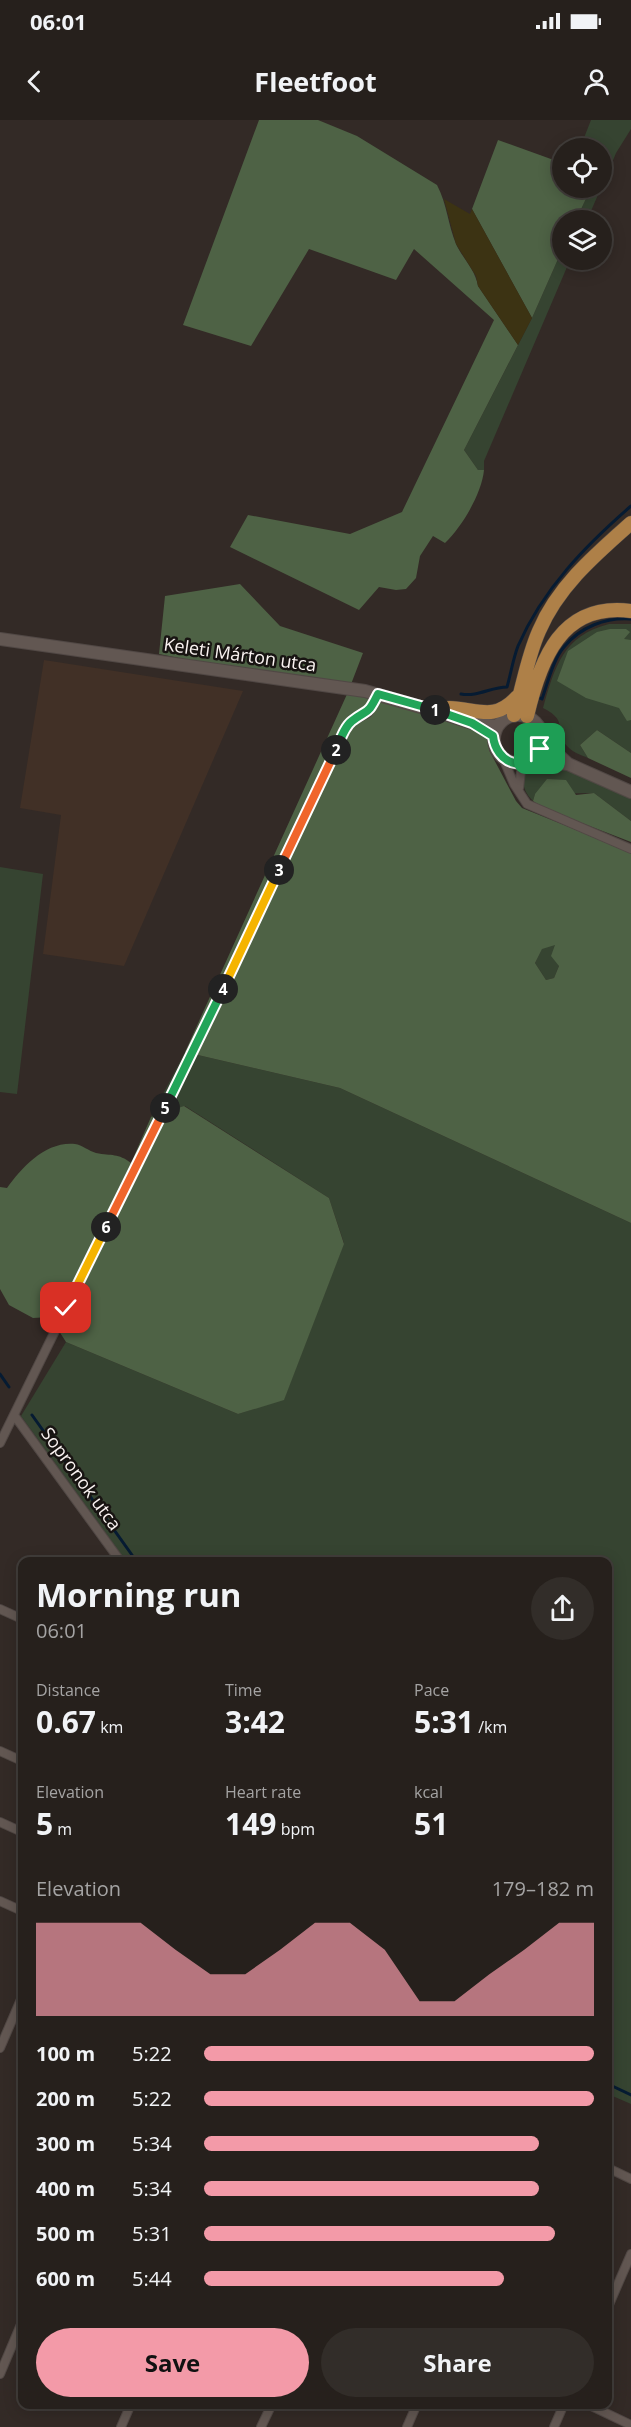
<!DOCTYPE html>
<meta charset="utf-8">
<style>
:root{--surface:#26201c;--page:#322d29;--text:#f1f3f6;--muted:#a4a3a3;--line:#423e3b;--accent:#f39aa8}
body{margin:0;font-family:"Open Sans",sans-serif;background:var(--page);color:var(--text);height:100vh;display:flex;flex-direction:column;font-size:22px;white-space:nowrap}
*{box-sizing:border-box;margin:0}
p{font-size:20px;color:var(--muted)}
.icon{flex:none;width:33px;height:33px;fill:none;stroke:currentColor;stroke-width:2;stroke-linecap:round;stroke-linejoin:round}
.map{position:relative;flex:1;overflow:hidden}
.drawer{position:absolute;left:18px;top:1437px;width:594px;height:852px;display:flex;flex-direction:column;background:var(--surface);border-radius:12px;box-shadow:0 3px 15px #0003,0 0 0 2px var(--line)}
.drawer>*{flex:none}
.buttons{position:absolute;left:552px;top:18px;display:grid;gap:12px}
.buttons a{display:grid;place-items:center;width:60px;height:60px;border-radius:50%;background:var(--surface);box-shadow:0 3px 15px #0003,0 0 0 2px var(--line);font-size:30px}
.pin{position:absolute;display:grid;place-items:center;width:51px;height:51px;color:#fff;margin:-26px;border-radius:12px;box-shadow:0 3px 9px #0006}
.km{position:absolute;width:30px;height:30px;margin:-15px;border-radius:50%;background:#222;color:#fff;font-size:16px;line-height:30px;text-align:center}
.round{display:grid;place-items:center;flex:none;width:63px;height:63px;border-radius:32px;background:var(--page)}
.summary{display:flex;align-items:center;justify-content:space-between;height:102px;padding:0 18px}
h1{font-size:33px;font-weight:700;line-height:45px}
.figures{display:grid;grid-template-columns:repeat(3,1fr);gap:9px;height:102px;padding:6px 18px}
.figures div{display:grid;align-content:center}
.figures b{font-size:30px;font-weight:700}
.figures small{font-size:16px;font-weight:400}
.figures p{font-size:16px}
.chart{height:168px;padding:12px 18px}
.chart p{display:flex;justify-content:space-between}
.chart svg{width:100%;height:108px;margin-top:6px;fill:var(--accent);opacity:.7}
.cta{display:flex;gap:12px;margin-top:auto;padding:12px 18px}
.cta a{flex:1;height:69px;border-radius:36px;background:var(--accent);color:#111;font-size:24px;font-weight:700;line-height:69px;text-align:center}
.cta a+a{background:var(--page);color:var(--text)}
ul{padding:0 18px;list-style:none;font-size:20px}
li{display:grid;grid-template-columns:96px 72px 1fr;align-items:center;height:45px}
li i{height:15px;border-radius:8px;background:var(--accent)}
.status{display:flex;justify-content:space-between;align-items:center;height:42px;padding:0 30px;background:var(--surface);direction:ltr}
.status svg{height:16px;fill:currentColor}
header{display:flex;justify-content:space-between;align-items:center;height:78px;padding:0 18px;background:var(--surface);font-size:27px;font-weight:700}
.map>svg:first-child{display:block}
.commercial{fill:#413026}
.green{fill:#364431}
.forest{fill:#4e6245;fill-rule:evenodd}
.sand{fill:#3c3313}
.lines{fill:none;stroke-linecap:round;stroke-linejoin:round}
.stream{stroke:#061b32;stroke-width:3}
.minor-casing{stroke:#514845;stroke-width:10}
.secondary-casing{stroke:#514845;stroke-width:14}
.trunk-casing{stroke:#514845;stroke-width:15}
.minor{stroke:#625752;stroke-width:8}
.secondary{stroke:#625752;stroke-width:12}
.trunk{stroke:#ae8048;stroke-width:14}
.split-1-casing{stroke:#fff;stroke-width:12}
.split-2-casing{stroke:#fff;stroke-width:12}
.split-3-casing{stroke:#fff;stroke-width:12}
.split-4-casing{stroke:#fff;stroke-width:12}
.split-5-casing{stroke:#fff;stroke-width:12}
.split-6-casing{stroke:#fff;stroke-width:12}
.split-7-casing{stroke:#fff;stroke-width:12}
.split-1{stroke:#22a559;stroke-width:8}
.split-2{stroke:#22a559;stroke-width:8}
.split-3{stroke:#f0652b;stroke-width:8}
.split-4{stroke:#f5b400;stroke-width:8}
.split-5{stroke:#22a559;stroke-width:8}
.split-6{stroke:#f0652b;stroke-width:8}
.split-7{stroke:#f5b400;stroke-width:8}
.labels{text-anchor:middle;stroke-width:5;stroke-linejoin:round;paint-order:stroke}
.street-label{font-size:18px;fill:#faf3f1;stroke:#181412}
</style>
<div class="status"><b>06:01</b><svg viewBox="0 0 49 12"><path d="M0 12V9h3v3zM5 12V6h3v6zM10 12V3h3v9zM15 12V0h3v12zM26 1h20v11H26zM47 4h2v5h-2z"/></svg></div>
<header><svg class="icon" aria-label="back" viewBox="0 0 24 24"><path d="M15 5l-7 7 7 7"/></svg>Fleetfoot<svg class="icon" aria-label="person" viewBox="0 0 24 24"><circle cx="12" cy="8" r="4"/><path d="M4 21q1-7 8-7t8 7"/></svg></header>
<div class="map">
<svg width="631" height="2307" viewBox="0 0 631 2307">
<rect width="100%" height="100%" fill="#332a26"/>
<!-- commercial -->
<path class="commercial" d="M 44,540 L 243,571 L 124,846 L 43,834 L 61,695 L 20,688 Z"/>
<!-- green -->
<path class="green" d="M 591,0 L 631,0 L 631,9 L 616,33 L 602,67 L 602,28 L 580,28 Z
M 591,68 L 601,68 L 587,100 L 576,100 Z
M 562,130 L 562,140 L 570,140 L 484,341 L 484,350 L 478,350 L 464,330 L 532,198 Z
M 609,504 L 631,504 L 631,633 L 597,610 L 580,625 L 588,638 C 581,635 572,632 567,626 C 552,611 571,602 543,588 C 555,546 563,516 609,504 Z
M 553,643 L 631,676 L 631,701 L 594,673 L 535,674 L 533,681 C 522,671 519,655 529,644 Z
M 0,747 L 43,754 L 17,974 L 0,972 Z
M 555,824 L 559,846 L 554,858 L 546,860 L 535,843 L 542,828 Z
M 185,932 L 340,968 L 631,1103 L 631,1984 L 608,1974 L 608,1442 L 126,1441 L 21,1296 L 66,1222 L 238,1294 L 284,1279 L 344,1123 L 329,1078 L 185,986 L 151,997 Z"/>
<!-- forest -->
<path class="forest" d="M 259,0 L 318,0 L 357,16 L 437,65 C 447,84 448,105 456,124 C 463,139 475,149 478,166 L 518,225 L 464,330 L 478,350 L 484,350 C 482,373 462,407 445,423 L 433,416 L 420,436 L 416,458 L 406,469 L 396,470 L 379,467 L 359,490 L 230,427 L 248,395 L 350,414 L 402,392 L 494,200 L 414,129 L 396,160 L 309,129 L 251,226 L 183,205 Z
M 498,20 L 562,43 L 562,68 L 591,68 L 576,100 L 562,100 L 562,130 L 532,198 L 472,89 Z
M 240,464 L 280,506 L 363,533 L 348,572 L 486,611 L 493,616 L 489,630 L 516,681 L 522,688 L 631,732 L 631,1103 L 340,968 L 185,932 L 348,572 L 159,534 L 165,476 ZM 555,825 L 551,836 L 559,846 L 554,858 L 546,860 L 535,843 L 542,829 Z
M 610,509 L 626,509 L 630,512 L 624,519 L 631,520 L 631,600 L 627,601 L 619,588 L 586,578 L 557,561 L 568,531 L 597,512 Z
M 597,610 L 631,633 L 631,658 L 588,638 L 580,625 Z
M 547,659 L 566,660 L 576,675 L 594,673 L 631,701 L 631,722 L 543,688 L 533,681 L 535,674 Z
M 184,986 L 329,1078 L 344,1124 L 284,1280 L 238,1294 L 66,1222 L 50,1197 L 33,1198 L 9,1185 L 0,1169 L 0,1067 L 7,1068 C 22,1047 46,1021 75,1024 C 82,1025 89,1031 96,1033 C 112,1036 118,1033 131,1043 L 151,997 Z"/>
<!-- sand -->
<path class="sand" d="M 444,79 L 470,94 L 472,89 L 532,198 L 518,225 L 478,166 L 476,156 L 456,124 Z"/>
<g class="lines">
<!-- stream -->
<path class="stream" d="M 461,574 C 478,577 491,567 507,567 C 511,553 513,539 518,526 C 543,469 585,426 631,386
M 538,577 L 542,579 C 548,562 553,540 564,527 C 580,507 606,497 631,499
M 0,1254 L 9,1267
M 32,1295 L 137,1442
M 608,1964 L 631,1975"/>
<!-- minor casing -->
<g class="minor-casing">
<path id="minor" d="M 503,638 L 514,664 L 527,684 L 631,729
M 519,668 L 522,643
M 14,1295 L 121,1442
M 0,1323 L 221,873 L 347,607 L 352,601 L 368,593 L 378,574
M 0,1489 L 22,1499
M 0,1631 L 22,1641
M 0,1702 L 22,1712
M 0,1781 L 22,1791
M 0,1928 L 22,1877
M 608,2048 L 631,2059
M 608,2187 L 631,2134
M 0,2254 L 22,2202
M 587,2284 L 631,2305
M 121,2307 L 131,2284
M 261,2307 L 272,2284
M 407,2307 L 417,2284
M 554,2307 L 564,2284"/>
</g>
<!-- secondary casing -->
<g class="secondary-casing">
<path id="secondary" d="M 0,519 L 365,571 L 442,593 L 472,603 L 496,606
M494 619a24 24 0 1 1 48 0a24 24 0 1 1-48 0Z
M 542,620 L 568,644 L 631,672
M 532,639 L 567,644"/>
</g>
<!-- trunk casing -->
<g class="trunk-casing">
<path id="trunk" d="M 442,593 L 449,588 C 478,589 494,602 517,577
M 514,595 C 523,567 527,538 539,511 C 558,466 596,434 631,403
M 527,596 C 540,540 561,482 631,491"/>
</g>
<!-- minor -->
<use href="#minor" class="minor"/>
<!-- secondary -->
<use href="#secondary" class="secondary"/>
<!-- trunk -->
<use href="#trunk" class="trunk"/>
</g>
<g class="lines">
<!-- split-1 casing -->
<g class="split-1-casing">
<path id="split-1" d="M 435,590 L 472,603 L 493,616 C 496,643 525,655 540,629"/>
</g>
<!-- split-2 casing -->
<g class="split-2-casing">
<path id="split-2" d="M 336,630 C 340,621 344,607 352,601 C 369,588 367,596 378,574 L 435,590"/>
</g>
<!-- split-3 casing -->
<g class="split-3-casing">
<path id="split-3" d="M 279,750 L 336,630"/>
</g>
<!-- split-4 casing -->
<g class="split-4-casing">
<path id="split-4" d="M 223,869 L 279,750"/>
</g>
<!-- split-5 casing -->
<g class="split-5-casing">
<path id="split-5" d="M 165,988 L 223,869"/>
</g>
<!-- split-6 casing -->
<g class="split-6-casing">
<path id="split-6" d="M 106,1107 L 165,988"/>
</g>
<!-- split-7 casing -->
<g class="split-7-casing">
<path id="split-7" d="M 66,1188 L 106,1107"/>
</g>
<!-- split-1 -->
<use href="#split-1" class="split-1"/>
<!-- split-2 -->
<use href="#split-2" class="split-2"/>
<!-- split-3 -->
<use href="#split-3" class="split-3"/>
<!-- split-4 -->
<use href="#split-4" class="split-4"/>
<!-- split-5 -->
<use href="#split-5" class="split-5"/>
<!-- split-6 -->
<use href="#split-6" class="split-6"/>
<!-- split-7 -->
<use href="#split-7" class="split-7"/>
</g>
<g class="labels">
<!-- street labels -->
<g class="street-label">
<text transform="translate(240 535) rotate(8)" y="6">Keleti Márton utca</text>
<text transform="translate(81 1359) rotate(54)" y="6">Sopronok utca</text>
</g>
</g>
</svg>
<div class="buttons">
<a><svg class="icon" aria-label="locate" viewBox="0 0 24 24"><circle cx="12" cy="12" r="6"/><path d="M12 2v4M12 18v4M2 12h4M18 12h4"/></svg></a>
<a><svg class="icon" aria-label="layers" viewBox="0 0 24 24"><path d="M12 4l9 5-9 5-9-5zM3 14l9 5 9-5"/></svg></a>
</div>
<div class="pin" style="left:540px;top:629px;background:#1e9e55"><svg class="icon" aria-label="arrive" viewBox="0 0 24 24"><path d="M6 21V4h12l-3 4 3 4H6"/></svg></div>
<div class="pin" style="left:66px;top:1188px;background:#d93025"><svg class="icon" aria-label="check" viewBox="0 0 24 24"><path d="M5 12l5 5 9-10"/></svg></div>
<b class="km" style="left:435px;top:590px">1</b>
<b class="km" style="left:336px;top:630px">2</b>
<b class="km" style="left:279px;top:750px">3</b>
<b class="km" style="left:223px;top:869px">4</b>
<b class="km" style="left:165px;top:988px">5</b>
<b class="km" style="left:106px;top:1107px">6</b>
<section class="drawer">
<div class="summary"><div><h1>Morning run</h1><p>06:01</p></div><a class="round"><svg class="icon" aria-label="share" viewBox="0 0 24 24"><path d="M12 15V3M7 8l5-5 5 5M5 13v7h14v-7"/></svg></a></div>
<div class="figures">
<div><p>Distance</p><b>0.67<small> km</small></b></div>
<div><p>Time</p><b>3:42</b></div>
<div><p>Pace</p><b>5:31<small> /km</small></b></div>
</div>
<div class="figures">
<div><p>Elevation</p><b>5<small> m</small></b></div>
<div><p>Heart rate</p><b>149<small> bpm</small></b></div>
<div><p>kcal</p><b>51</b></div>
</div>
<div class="chart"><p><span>Elevation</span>179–182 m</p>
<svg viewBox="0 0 160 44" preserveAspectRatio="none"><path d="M0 44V6L10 6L20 6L30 6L40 17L50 27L60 27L70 17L80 6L90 6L100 17L110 38L120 38L130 27L140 17L150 6L160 6V44z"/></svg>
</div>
<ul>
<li><b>100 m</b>5:22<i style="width:100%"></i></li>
<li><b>200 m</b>5:22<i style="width:100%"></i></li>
<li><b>300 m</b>5:34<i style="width:86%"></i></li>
<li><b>400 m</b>5:34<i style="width:86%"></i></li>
<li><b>500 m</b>5:31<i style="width:90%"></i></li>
<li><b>600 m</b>5:44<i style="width:77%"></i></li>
</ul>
<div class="cta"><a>Save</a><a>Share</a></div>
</section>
</div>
